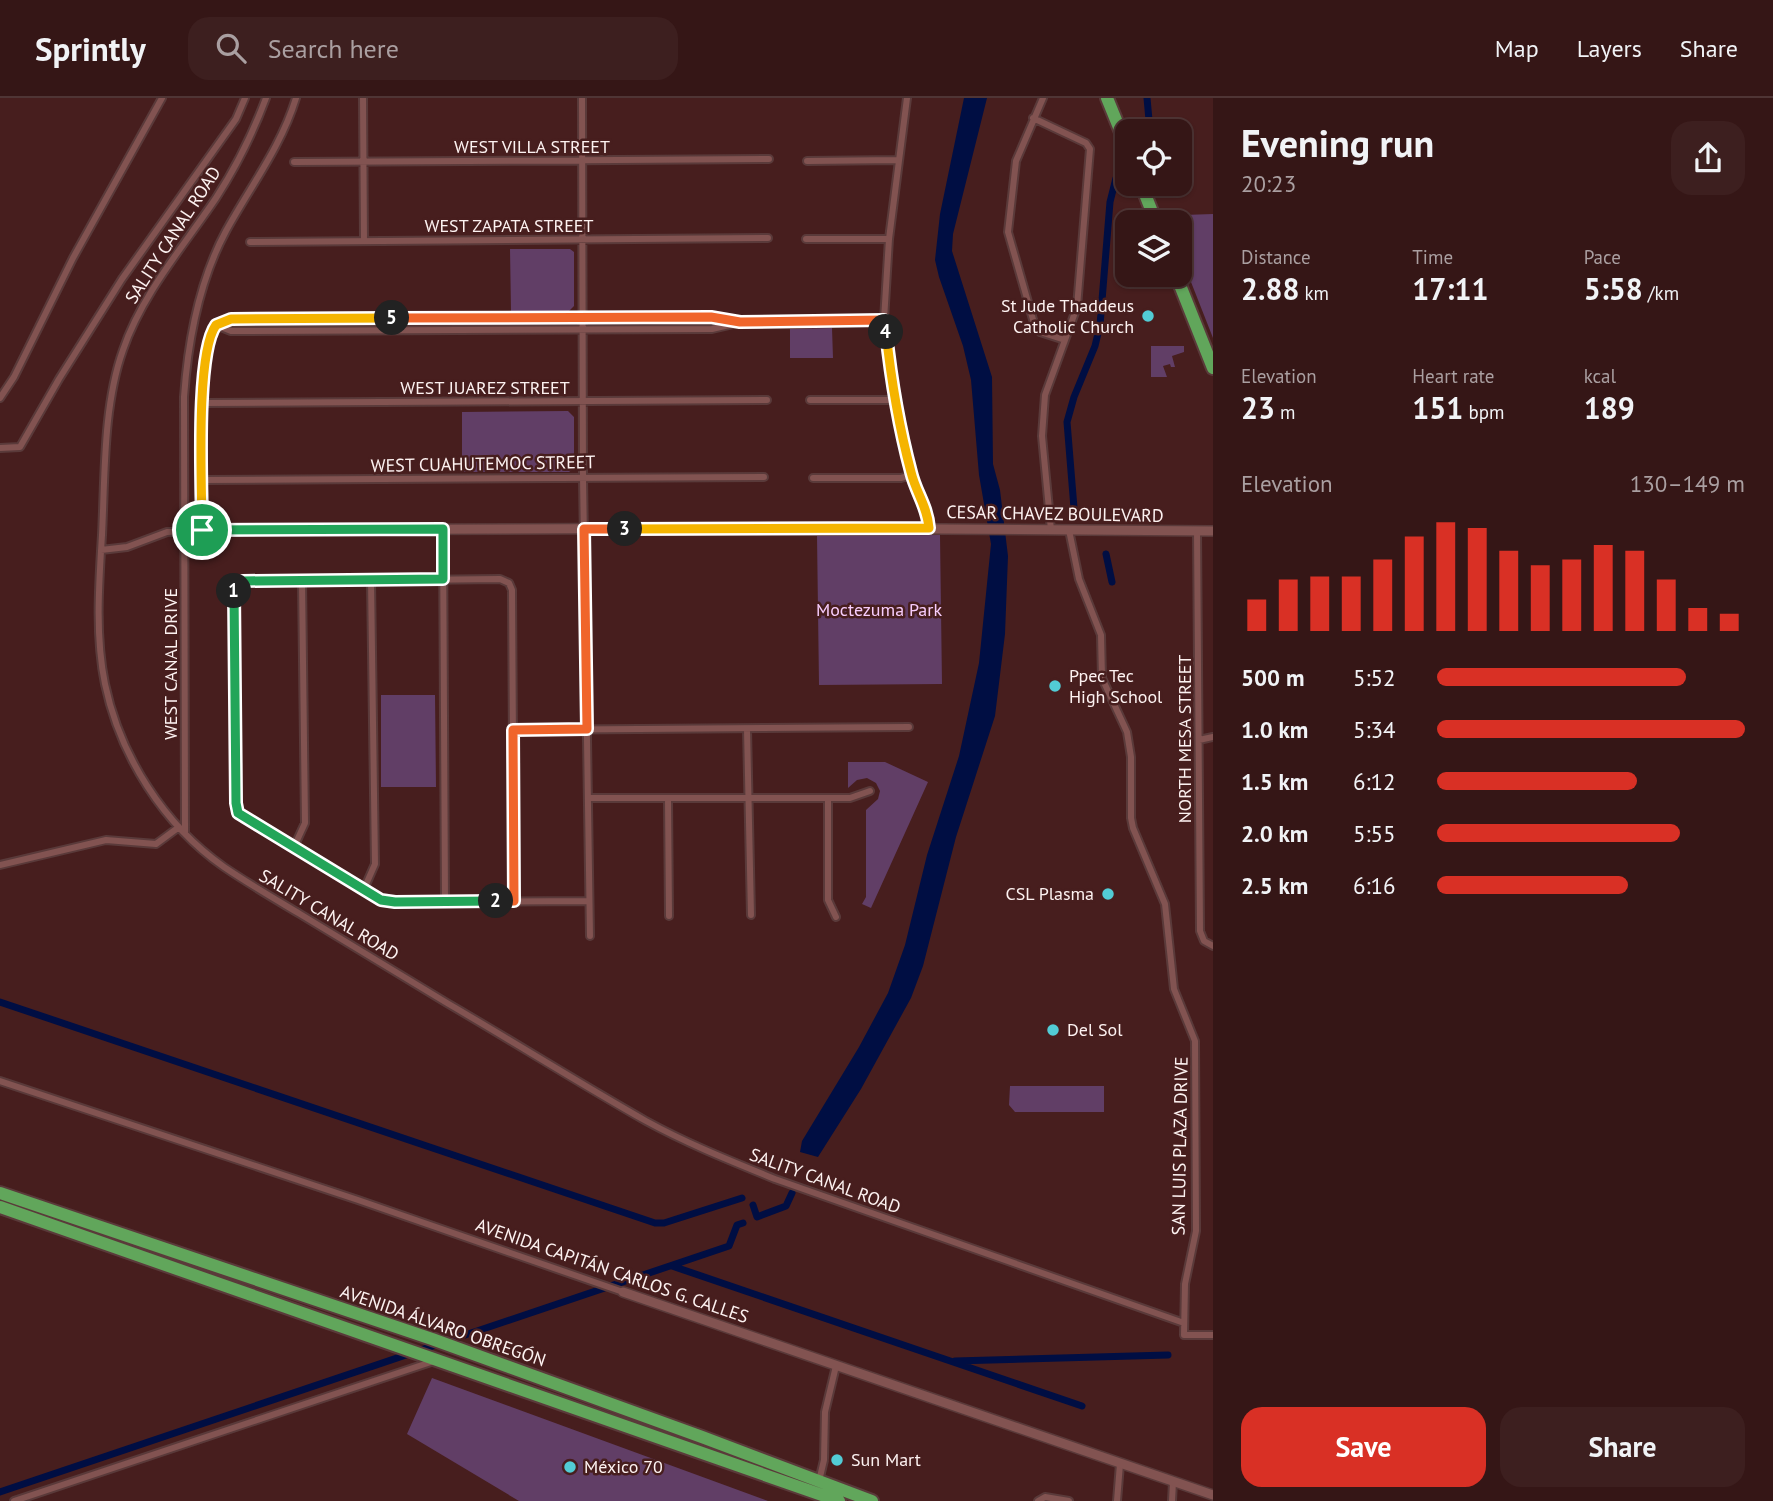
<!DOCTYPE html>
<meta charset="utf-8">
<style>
:root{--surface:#351616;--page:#3d1f1f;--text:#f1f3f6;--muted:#aa9fa1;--line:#4f3535;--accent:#d93025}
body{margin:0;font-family:"PT Sans",sans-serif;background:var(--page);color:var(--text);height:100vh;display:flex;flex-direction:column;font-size:26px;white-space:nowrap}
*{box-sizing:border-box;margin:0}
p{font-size:23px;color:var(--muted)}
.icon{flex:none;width:38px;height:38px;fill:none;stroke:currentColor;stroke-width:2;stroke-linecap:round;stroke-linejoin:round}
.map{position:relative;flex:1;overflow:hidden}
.side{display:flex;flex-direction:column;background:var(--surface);width:560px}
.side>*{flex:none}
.controls{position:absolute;left:1115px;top:21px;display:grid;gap:14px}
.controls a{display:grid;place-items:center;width:77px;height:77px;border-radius:14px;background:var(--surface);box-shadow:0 2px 5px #0004,0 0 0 2px var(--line);font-size:35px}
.pin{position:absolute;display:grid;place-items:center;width:60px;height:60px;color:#fff;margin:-30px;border:4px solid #fff;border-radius:50%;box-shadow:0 2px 7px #0007}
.km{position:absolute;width:35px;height:35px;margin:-18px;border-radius:50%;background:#222;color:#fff;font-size:19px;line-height:35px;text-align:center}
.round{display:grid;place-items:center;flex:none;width:74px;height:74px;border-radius:21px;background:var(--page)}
.headline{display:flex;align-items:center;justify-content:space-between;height:119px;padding:0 28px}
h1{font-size:38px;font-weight:800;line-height:52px}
.metrics{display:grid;grid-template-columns:repeat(3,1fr);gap:10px;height:119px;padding:7px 28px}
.metrics div{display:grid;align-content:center}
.metrics b{font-size:30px;font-weight:800}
.metrics small{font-size:19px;font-weight:400}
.metrics p{font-size:19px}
.chart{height:196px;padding:14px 28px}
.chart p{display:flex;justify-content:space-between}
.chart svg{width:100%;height:126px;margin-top:7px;stroke:var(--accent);stroke-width:6}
.button{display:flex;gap:14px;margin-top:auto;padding:14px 28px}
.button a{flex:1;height:80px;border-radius:21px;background:var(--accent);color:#fff;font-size:28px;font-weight:800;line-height:80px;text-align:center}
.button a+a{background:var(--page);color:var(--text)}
ul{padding:0 28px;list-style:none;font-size:23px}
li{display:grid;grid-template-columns:112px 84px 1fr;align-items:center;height:52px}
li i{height:18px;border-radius:9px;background:var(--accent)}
header{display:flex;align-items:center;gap:42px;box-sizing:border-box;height:98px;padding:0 35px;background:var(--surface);border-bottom:2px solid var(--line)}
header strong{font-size:33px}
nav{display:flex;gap:38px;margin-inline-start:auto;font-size:24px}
.search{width:490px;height:63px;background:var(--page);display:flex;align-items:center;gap:18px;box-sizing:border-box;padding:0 24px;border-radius:21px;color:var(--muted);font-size:26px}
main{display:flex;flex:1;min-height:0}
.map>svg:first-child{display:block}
.green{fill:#613e66}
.water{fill:#000e43}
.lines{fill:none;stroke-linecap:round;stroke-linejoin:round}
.canal{stroke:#000e43;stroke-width:7}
.street-casing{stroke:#5a3a3a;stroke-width:10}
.secondary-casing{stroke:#5a3a3a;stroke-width:12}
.highway-casing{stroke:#5a3a3a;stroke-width:16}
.street{stroke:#825351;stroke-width:6}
.secondary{stroke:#825351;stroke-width:9}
.highway{stroke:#61a65b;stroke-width:12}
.split-1-casing{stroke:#fff;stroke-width:14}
.split-2-casing{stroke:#fff;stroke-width:14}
.split-3-casing{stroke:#fff;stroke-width:14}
.split-4-casing{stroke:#fff;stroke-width:14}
.split-5-casing{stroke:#fff;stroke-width:14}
.split-6-casing{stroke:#fff;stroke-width:14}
.split-1{stroke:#22a559;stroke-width:9}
.split-2{stroke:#22a559;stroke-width:9}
.split-3{stroke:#f0652b;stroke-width:9}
.split-4{stroke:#f5b400;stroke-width:9}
.split-5{stroke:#f0652b;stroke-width:9}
.split-6{stroke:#f5b400;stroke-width:9}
.poi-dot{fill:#52ccd5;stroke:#471e1e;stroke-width:2.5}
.labels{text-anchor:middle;stroke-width:5;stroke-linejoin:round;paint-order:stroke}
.street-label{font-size:18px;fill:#fdf2f1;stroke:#471e1e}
.poi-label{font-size:18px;fill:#fdf2f1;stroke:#471e1e;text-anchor:start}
.park-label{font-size:18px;fill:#f8cdfd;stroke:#471e1e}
</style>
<header>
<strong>Sprintly</strong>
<div class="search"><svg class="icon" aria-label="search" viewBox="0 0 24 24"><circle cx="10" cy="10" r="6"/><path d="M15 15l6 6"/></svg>Search here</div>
<nav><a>Map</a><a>Layers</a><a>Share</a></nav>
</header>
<main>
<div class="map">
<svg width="1213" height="1403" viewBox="0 0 1213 1403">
<rect width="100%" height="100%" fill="#471e1e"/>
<!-- green -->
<path class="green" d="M 1213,116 L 1213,240 L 1180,156 L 1180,124 L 1169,124 L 1183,117 Z
M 510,151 L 570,151 L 574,154 L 574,208 L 569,213 L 511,213 Z
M 832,230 L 833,260 L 790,260 L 790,231 Z
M 1151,248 L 1184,248 L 1184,254 L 1172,258 L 1175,269 L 1171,269 L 1170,266 L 1163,268 L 1167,279 L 1151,279 Z
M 568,313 L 574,319 L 574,370 L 569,374 L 462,374 L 462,314 Z
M 940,437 L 942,586 L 819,587 L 817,438 Z
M 381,597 L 435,597 L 436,689 L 381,689 Z
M 848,664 L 885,664 L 928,684 L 871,810 L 862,806 L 866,799 L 866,712 L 878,701 L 880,693 L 876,685 L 867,680 L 857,682 L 848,690 Z
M 1010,988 L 1104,988 L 1104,1014 L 1015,1014 L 1009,1007 Z
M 432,1280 L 768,1403 L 519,1403 L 407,1336 Z"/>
<!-- water -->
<path class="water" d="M 964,0 L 987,0 L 953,136 L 952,153 L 992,279 L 993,366 L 1000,392 L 1008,458 L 1005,536 L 995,618 L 956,739 L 923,868 L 911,900 L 861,991 L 818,1059 L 800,1054 L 802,1043 L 859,949 L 888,895 L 905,847 L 927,757 L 959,658 L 979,565 L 991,446 L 979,377 L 971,282 L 963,248 L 939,179 L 935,162 L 940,116 Z"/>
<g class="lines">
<!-- canal -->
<path class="canal" d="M 1147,0 L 1150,33
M 1074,410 L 1067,324 L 1074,299 L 1095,248 L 1100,227 L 1110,104 L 1116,80
M 1106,456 L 1112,484
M 0,904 L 655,1125 L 664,1125 L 742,1100
M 753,1107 L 757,1119 L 786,1108 L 792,1095
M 672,1168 L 1082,1308
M 955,1263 L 1168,1257
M 0,1394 L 729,1148 L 737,1127 L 743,1125"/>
<!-- street casing -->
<g class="street-casing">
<path id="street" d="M 266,0 C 253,35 236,69 216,100 C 183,149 142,196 123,252 C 103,308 105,378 102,437 C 99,485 95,538 105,586 C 120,658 164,727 224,769 C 249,786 275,801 300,816 C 349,846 398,875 447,905 C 514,944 579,985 646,1023 C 688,1046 731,1063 775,1081 L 1184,1225
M 363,0 L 364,143
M 582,0 L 583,379 L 590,838
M 907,0 L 889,141 L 884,222 L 889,264 L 912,377 L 927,411 L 929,430
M 1043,0 L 1016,63 L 1008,134 L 1034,225 L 1040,234 L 1065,242
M 1033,20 L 1086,45 L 1090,51 L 1077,209 L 1045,297 L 1042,338 L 1051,432
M 807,63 L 898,62
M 294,64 L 769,61
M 806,141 L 889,141
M 250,144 L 768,140
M 216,227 L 231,221 L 711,219 L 740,224 L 884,222
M 216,227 L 231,233 L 712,231 L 738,225
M 0,300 L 14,279 L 73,160 L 162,0
M 810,302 L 896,302
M 203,305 L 767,302
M 0,350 L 20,349 L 59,281 L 122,181 L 236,21 L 245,0
M 813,380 L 901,380 L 912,377
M 202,382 L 764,379
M 443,431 L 445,803
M 1069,432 L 1079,481 L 1101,537 L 1102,580 L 1127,634 L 1131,659 L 1131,720 L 1133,730 L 1165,806 L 1174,891 L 1195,943 L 1196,1133 L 1185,1186 L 1184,1237 L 1213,1237
M 1197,433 L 1200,833 L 1204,843 L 1213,848
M 101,452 L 127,449 L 167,434 L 202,432 C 202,390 195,258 216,227
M 747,631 L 751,817
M 513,632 L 909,629
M 1199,642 L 1213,639
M 588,700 L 850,700 L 870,693
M 668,700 L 669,818
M 828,700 L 828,802 L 836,819
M 185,735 L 184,299 C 188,243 199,183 226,133 C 250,89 281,49 296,0
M 294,749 L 305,725 L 302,482
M 0,767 L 106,742 L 156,746 L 179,729
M 364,791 L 375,766 L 371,482
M 514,803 L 512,492 L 509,485 L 500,481 L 238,484 L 235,488 L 233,500 L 236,705 L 238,715 L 245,722 L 381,801 L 395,804 L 589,803
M 0,983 L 358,1102 L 623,1194
M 819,1383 L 824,1362 L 825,1314 L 836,1268
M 14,1403 L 434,1263
M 1038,1403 L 1045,1399 L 1069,1403
M 1117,1403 L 1120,1366
M 1172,1403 L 1173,1384"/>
</g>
<!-- secondary casing -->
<g class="secondary-casing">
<path id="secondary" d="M 202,432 L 790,430 L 1213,433
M 623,1194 L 1213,1397"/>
</g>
<!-- highway casing -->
<g class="highway-casing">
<path id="highway" d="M 1107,0 L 1127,49
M 1141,86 L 1156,124
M 1176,177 L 1213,270
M 0,1095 L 432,1241 L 702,1339 L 872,1403
M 0,1109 L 839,1403"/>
</g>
<!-- street -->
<use href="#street" class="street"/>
<!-- secondary -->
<use href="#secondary" class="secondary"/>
<!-- highway -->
<use href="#highway" class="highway"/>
</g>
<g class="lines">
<!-- split-1 casing -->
<g class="split-1-casing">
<path id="split-1" d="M 202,432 L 443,431 L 443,481 L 243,483 L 235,488 L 234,493"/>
</g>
<!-- split-2 casing -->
<g class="split-2-casing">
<path id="split-2" d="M 234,493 L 236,705 L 238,715 L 381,802 L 395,804 L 496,803"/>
</g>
<!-- split-3 casing -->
<g class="split-3-casing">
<path id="split-3" d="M 496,803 L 514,803 L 513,632 L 587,631 L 584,431 L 625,431"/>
</g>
<!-- split-4 casing -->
<g class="split-4-casing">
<path id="split-4" d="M 625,431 L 929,430 C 927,407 916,395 911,374 C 899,329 891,281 886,234"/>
</g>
<!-- split-5 casing -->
<g class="split-5-casing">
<path id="split-5" d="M 392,220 L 711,219 L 740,224 L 884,222 L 886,234"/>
</g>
<!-- split-6 casing -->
<g class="split-6-casing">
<path id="split-6" d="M 202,432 C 202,391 195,256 216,227 L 231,221 L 392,220"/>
</g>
<!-- split-1 -->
<use href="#split-1" class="split-1"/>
<!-- split-2 -->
<use href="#split-2" class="split-2"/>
<!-- split-3 -->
<use href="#split-3" class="split-3"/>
<!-- split-4 -->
<use href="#split-4" class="split-4"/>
<!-- split-5 -->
<use href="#split-5" class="split-5"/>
<!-- split-6 -->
<use href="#split-6" class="split-6"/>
</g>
<!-- markers -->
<g class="poi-dot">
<circle cx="1148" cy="218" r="7"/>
<circle cx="1055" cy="588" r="7"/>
<circle cx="1108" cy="796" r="7"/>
<circle cx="1053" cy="932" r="7"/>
<circle cx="837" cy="1362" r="7"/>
<circle cx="570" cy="1369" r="7"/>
</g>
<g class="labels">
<!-- street labels -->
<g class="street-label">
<text x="532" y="55">WEST VILLA STREET</text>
<text x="509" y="134">WEST ZAPATA STREET</text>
<text transform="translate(173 137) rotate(-57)" y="6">SALITY CANAL ROAD</text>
<text x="485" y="296">WEST JUAREZ STREET</text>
<text transform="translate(483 366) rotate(-1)" y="6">WEST CUAHUTEMOC STREET</text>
<text transform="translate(1055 416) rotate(1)" y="6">CESAR CHAVEZ BOULEVARD</text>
<text transform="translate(171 566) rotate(-90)" y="6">WEST CANAL DRIVE</text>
<text transform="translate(1185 641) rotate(-90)" y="6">NORTH MESA STREET</text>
<text transform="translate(329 817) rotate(31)" y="6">SALITY CANAL ROAD</text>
<text transform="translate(1180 1048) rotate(-89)" y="6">SAN LUIS PLAZA DRIVE</text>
<text transform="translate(825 1083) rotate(20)" y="6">SALITY CANAL ROAD</text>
<text transform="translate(612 1173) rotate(19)" y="6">AVENIDA CAPITÁN CARLOS G. CALLES</text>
<text transform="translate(443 1228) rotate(19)" y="6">AVENIDA ÁLVARO OBREGÓN</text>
</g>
<!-- poi labels -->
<g class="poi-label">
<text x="1134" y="214" text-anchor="end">St Jude Thaddeus<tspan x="1134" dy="21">Catholic Church</tspan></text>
<text x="1069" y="584">Ppec Tec<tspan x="1069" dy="21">High School</tspan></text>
<text x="1094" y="802" text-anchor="end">CSL Plasma</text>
<text x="1067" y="938">Del Sol</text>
<text x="851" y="1368">Sun Mart</text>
<text x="584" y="1375">México 70</text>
</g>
<!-- park labels -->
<g class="park-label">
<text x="879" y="518">Moctezuma Park</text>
</g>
</g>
</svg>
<div class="controls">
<a><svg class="icon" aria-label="locate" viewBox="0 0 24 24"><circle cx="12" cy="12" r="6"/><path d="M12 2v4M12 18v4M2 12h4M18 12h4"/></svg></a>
<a><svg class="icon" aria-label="layers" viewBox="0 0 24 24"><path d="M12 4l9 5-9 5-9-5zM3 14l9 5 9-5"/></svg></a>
</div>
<div class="pin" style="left:202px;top:432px;background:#1e9e55"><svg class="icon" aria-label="arrive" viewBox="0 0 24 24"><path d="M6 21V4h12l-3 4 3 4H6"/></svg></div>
<b class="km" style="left:234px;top:493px">1</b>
<b class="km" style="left:496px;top:803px">2</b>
<b class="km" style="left:625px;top:431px">3</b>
<b class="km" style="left:886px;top:234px">4</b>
<b class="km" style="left:392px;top:220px">5</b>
</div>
<section class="side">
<div class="headline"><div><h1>Evening run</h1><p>20:23</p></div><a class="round"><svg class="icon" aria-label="share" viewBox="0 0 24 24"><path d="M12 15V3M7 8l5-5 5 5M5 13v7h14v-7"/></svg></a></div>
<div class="metrics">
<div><p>Distance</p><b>2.88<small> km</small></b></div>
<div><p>Time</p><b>17:11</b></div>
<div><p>Pace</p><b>5:58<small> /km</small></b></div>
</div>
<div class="metrics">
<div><p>Elevation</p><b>23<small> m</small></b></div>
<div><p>Heart rate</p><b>151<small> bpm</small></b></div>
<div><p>kcal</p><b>189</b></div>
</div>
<div class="chart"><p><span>Elevation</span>130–149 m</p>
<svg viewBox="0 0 160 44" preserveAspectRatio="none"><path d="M5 44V33M15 44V26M25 44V25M35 44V25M45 44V19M55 44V11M65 44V6M75 44V8M85 44V16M95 44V21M105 44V19M115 44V14M125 44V16M135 44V26M145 44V36M155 44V38"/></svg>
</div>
<ul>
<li><b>500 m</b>5:52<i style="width:81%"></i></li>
<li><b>1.0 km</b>5:34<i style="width:100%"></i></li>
<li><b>1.5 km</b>6:12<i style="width:65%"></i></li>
<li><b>2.0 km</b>5:55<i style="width:79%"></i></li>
<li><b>2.5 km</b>6:16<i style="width:62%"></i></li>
</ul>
<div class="button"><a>Save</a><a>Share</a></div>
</section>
</main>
